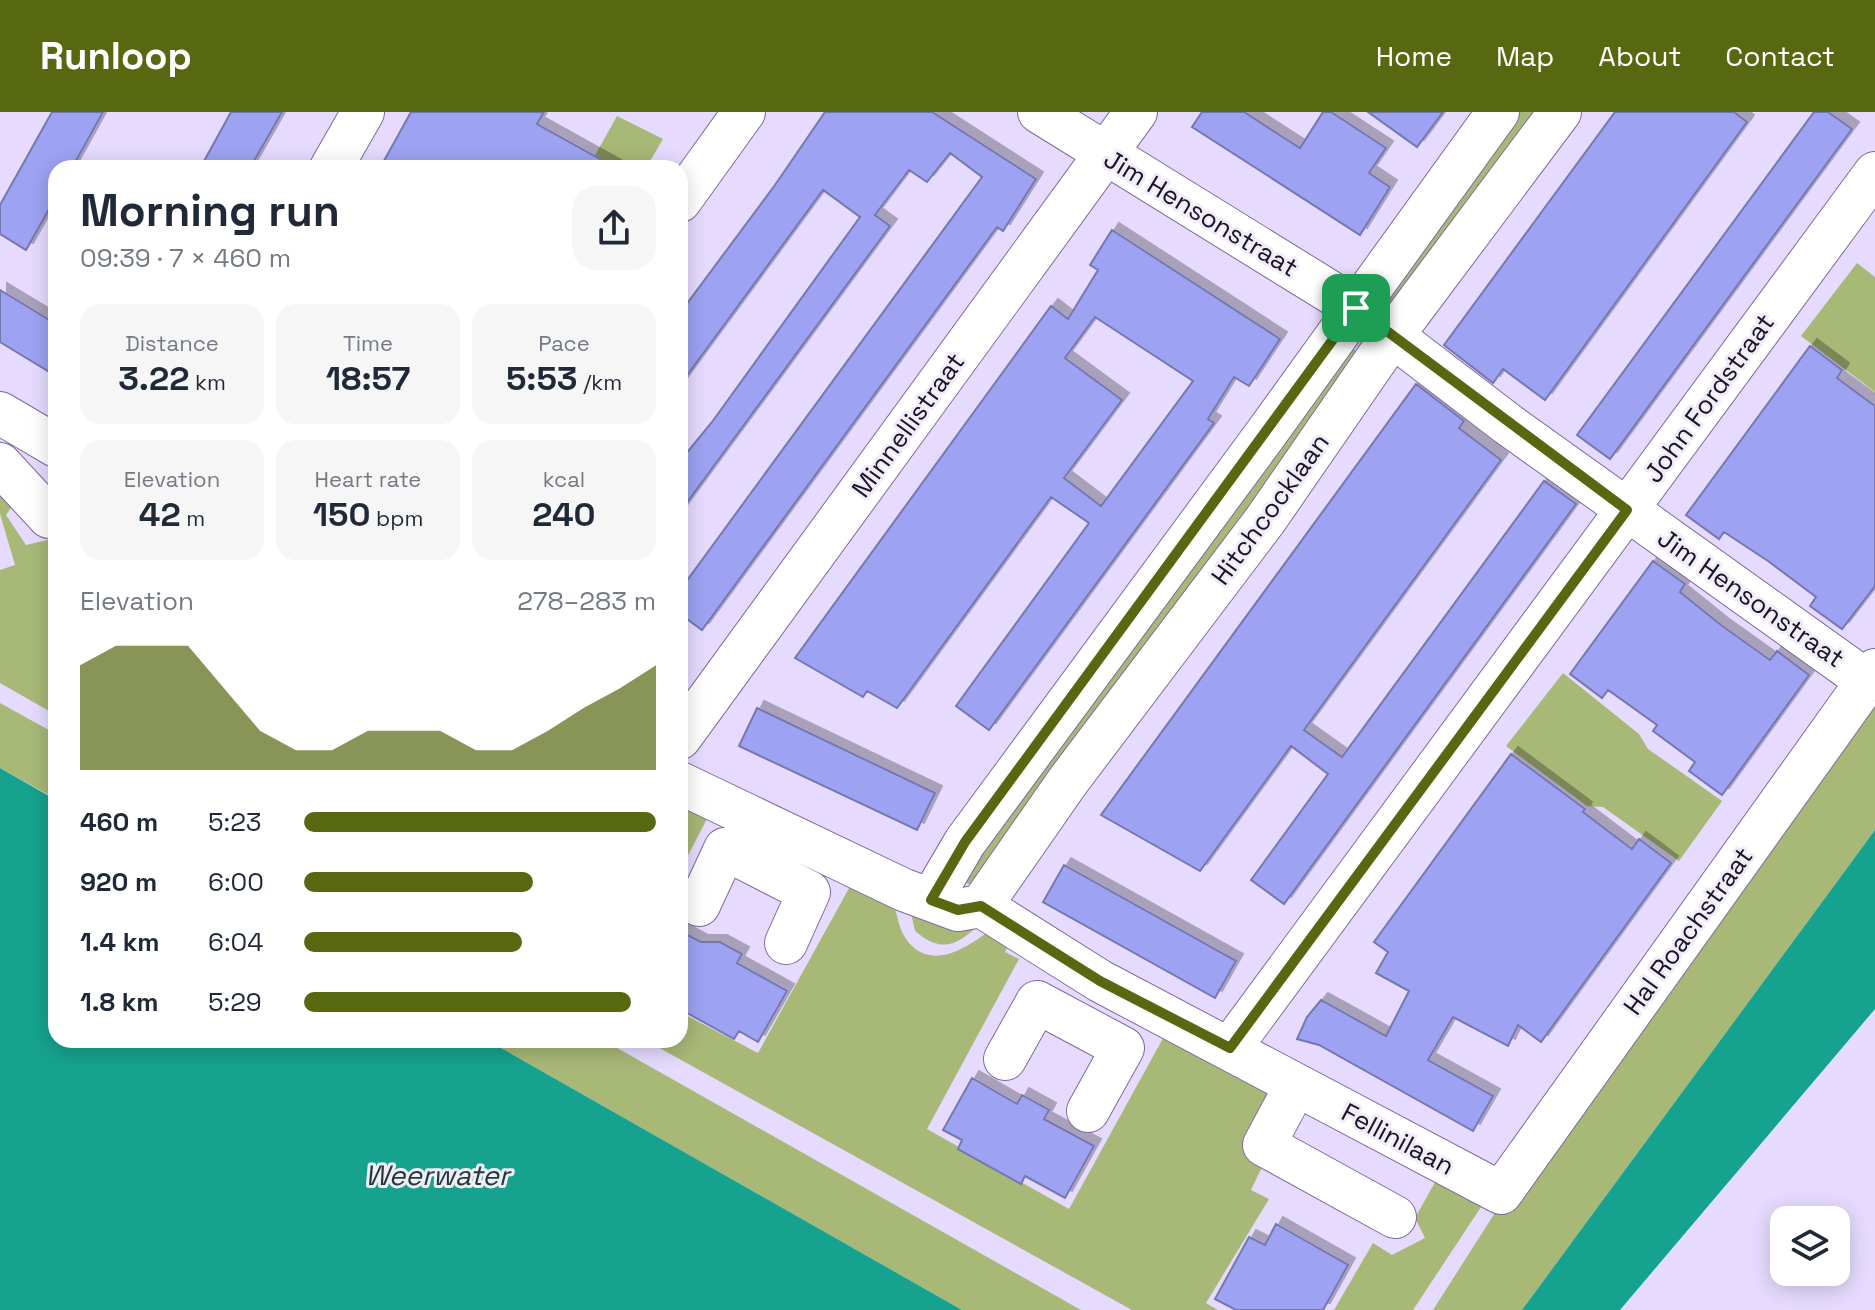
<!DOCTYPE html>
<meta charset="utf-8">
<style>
:root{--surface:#fff;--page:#f6f6f7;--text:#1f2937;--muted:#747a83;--accent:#586811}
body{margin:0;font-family:"Space Grotesk",sans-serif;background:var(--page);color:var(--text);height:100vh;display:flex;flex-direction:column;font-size:30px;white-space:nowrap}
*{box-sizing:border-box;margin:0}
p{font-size:26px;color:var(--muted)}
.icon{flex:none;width:44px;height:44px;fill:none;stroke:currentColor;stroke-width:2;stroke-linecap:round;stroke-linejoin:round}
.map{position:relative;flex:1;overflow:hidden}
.drawer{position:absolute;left:48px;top:48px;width:640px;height:888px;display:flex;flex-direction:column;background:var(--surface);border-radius:24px;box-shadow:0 4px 20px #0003}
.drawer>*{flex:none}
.fabs{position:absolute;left:1770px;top:1094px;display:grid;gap:16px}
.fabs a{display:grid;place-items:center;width:80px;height:80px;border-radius:16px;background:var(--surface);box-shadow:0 4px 20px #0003;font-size:40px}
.pin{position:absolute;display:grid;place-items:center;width:68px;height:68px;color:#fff;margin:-34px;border-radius:16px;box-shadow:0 4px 12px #0006}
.round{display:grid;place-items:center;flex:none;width:84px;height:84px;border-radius:24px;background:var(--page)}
.summary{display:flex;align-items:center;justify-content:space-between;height:136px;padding:0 32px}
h1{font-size:44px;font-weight:800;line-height:60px}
.figures{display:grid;grid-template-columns:repeat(3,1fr);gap:12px;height:136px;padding:8px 32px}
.figures div{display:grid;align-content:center;border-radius:20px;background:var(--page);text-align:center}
.figures b{font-size:34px;font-weight:800}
.figures small{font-size:22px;font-weight:400}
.figures p{font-size:22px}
.chart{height:224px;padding:16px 32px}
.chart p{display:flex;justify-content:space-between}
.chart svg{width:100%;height:144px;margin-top:8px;fill:var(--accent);opacity:.7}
ul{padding:0 32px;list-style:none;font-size:26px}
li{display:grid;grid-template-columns:128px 96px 1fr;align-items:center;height:60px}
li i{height:20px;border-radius:10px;background:var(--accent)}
header{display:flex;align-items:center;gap:48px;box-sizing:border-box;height:112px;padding:0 40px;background:var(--accent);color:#fff}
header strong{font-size:38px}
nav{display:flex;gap:44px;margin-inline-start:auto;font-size:28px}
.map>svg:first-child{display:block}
.green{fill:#a8b877}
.water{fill:#15a38f}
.building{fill:#9da3f2;stroke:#7478ae;stroke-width:2;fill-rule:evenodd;filter:url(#shadow)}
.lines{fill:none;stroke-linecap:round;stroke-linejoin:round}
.minor-casing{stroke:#7e6ba0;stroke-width:44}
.minor{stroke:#fff;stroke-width:42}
.route-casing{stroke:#fff;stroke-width:16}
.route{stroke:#586811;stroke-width:10}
.labels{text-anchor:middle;stroke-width:6;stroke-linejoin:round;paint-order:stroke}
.street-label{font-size:26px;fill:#1b1428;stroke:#f0ecf8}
.water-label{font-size:28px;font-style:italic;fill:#1f3934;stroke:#f0ecf8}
</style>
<header>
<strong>Runloop</strong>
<nav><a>Home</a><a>Map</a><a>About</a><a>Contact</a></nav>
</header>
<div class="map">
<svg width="1875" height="1198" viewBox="0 0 1875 1198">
<defs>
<filter id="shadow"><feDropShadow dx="7" dy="-7" stdDeviation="0" flood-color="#0004"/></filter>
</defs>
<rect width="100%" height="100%" fill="#e6dbfe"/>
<!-- green -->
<path class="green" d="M 1516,0 L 1545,0 L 1391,192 L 1387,187 Z
M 617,4 L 663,27 L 646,56 L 588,56 Z
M 1857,151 L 1875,165 L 1875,280 L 1801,224 Z
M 1349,233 L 1355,238 L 1362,251 L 976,775 L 967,771 L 961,763 Z
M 0,376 L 15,390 L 6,403 L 26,433 L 56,426 L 56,603 L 0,571 L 0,458 L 15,453 L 0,402 Z
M 1563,561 L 1639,622 L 1648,637 L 1722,689 L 1679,749 L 1603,695 L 1587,694 L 1506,634 Z
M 1875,579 L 1875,718 L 1522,1198 L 1433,1198 L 1498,1096 Z
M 0,591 L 56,622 L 56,687 L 0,656 Z
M 680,684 L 711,699 L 680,759 Z
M 853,769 L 892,784 C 896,797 898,816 906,827 C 930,860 965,837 989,819 L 1010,830 L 1005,840 L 1019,847 L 927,1017 L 1069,1097 L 1167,919 L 1283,977 L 1262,1055 L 1251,1078 L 1269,1087 L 1206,1191 L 1218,1198 L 1132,1198 L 645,928 L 680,928 L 680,900 L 758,941 Z
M 909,792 L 979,813 C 957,833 942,842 915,819 Z
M 487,928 L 603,928 L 1081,1198 L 962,1198 Z
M 1439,1063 L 1487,1086 L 1413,1198 L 1334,1198 L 1373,1131 L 1392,1143 L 1425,1126 L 1415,1106 Z"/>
<!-- water -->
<path class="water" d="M 0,656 L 56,688 L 56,928 L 487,928 L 962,1198 L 0,1198 Z
M 1875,718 L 1875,897 L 1620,1198 L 1522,1198 Z"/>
<!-- building -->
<path class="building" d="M 52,0 L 103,0 L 72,56 L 56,56 L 56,85 L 26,138 L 0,122 L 0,93 Z
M 231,0 L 282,0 L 250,56 L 217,56 L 204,49 Z
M 411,0 L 544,0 L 537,12 L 616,56 L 380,56 Z
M 825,0 L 932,0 L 1036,67 L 1003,119 L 997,115 L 702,518 L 680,502 L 680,478 L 982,65 L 950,41 L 927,70 L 909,58 L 875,103 L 890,114 L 680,400 L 680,349 L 712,310 L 860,105 L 823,78 L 680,273 L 680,201 L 775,73 Z
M 1202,0 L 1244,0 L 1300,36 L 1323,0 L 1331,0 L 1386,36 L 1369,61 L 1390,75 L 1360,123 L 1192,15 Z
M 1368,0 L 1443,0 L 1417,35 Z
M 1615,0 L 1734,0 L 1747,10 L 1545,288 L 1503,257 L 1493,271 L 1444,233 Z
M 1814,0 L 1828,0 L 1852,17 L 1610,347 L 1577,323 Z
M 1112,118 L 1280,227 L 1249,274 L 1234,265 L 1208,307 L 1214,311 L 989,618 L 956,594 L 1089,411 L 1051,385 L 897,596 L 867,579 L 863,585 L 795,546 L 1051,194 L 1068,207 L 1098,158 L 1090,153 ZM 1095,205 L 1193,269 L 1101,394 L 1064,366 L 1122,288 L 1065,246 Z
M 0,178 L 56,212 L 56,264 L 0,230 Z
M 1810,234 L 1842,258 L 1837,266 L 1875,294 L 1875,474 L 1842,517 L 1810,494 L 1816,485 L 1768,449 L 1724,420 L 1719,427 L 1686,403 Z
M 1416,272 L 1464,309 L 1459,316 L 1501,348 L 1304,618 L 1342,645 L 1544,369 L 1576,392 L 1284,792 L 1251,768 L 1328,662 L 1291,634 L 1200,759 L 1101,703 Z
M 1653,449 L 1685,472 L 1680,480 L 1721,513 L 1770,548 L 1777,539 L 1809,563 L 1722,683 L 1689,659 L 1695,650 L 1653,619 L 1657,613 L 1608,578 L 1602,586 L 1570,562 Z
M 757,596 L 935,681 L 917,718 L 739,634 Z
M 1511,642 L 1585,697 L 1583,700 L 1632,737 L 1639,727 L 1671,751 L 1541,930 L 1518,913 L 1508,934 L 1453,905 L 1428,948 L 1493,984 L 1473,1019 L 1319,933 L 1297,927 L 1307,905 L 1321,888 L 1386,924 L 1409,879 L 1376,861 L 1388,840 L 1374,830 Z
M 1064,753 L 1236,849 L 1215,886 L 1043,790 Z
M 680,819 L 701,830 L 720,830 L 742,842 L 737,851 L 787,879 L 758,930 L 739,919 L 734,927 L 680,897 Z
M 972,966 L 1017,992 L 1022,983 L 1049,998 L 1044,1007 L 1094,1034 L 1065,1086 L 1025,1064 L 1021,1072 L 958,1037 L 962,1028 L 943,1018 Z
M 1276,1112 L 1348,1153 L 1323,1198 L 1236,1198 L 1215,1187 L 1249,1125 L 1265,1133 Z"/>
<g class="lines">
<!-- minor casing -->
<g class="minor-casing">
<path id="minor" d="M 1039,0 L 1356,196 L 1509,313 L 1867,569
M 331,56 L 363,0
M 680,89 L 744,0
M 0,301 L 56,334
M 0,352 L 49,405
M 680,626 L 1136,0
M 680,671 L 904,778 L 958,798 L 981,794 L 1100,869 L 1501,1081 L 1875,558
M 931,788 L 965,730 L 1265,323 L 1498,0
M 699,793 L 725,737 L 809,780 L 786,831
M 981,794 L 1068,669 L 1266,407 L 1393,223 L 1560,0
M 1230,936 L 1875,61
M 1005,947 L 1037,890 L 1123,936 L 1088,999
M 1296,973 L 1264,1033 L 1395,1105"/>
</g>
<!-- minor -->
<use href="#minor" class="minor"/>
</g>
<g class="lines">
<!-- route casing -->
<g class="route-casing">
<path id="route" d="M 1356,196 L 1627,398 L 1230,936 L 1100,869 L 981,794 L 958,798 L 931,788 L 965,730 Z"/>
</g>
<!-- route -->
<use href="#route" class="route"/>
</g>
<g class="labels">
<!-- street labels -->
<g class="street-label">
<text transform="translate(1201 101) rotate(31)" y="9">Jim Hensonstraat</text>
<text transform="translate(1709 286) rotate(-54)" y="9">John Fordstraat</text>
<text transform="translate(908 313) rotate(-54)" y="9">Minnellistraat</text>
<text transform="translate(1270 397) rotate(-54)" y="9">Hitchcocklaan</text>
<text transform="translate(1751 486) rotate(35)" y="9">Jim Hensonstraat</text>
<text transform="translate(1688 819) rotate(-54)" y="9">Hal Roachstraat</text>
<text transform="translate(1398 1027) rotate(28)" y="9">Fellinilaan</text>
</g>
<!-- water labels -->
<g class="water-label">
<text x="437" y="1073">Weerwater</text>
</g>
</g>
</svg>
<div class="fabs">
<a><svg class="icon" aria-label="layers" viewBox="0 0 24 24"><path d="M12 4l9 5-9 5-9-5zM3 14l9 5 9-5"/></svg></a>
</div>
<div class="pin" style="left:1356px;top:196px;background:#1e9e55"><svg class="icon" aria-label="arrive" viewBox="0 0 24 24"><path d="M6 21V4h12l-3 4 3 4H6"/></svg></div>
<section class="drawer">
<div class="summary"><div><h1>Morning run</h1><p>09:39 · 7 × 460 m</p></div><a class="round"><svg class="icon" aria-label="share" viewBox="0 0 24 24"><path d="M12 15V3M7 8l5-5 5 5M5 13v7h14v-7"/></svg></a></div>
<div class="figures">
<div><p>Distance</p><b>3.22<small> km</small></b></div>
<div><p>Time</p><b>18:57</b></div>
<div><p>Pace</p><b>5:53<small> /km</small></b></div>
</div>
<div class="figures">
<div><p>Elevation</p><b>42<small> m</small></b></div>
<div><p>Heart rate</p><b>150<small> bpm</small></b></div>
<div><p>kcal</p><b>240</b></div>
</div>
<div class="chart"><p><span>Elevation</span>278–283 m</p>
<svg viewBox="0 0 160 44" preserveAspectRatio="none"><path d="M0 44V12L10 6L20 6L30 6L40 19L50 32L60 38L70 38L80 32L90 32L100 32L110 38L120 38L130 32L140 25L150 19L160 12V44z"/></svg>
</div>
<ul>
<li><b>460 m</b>5:23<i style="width:100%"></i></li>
<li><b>920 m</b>6:00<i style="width:65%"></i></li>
<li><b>1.4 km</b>6:04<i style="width:62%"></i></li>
<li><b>1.8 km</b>5:29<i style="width:93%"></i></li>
</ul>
</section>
</div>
